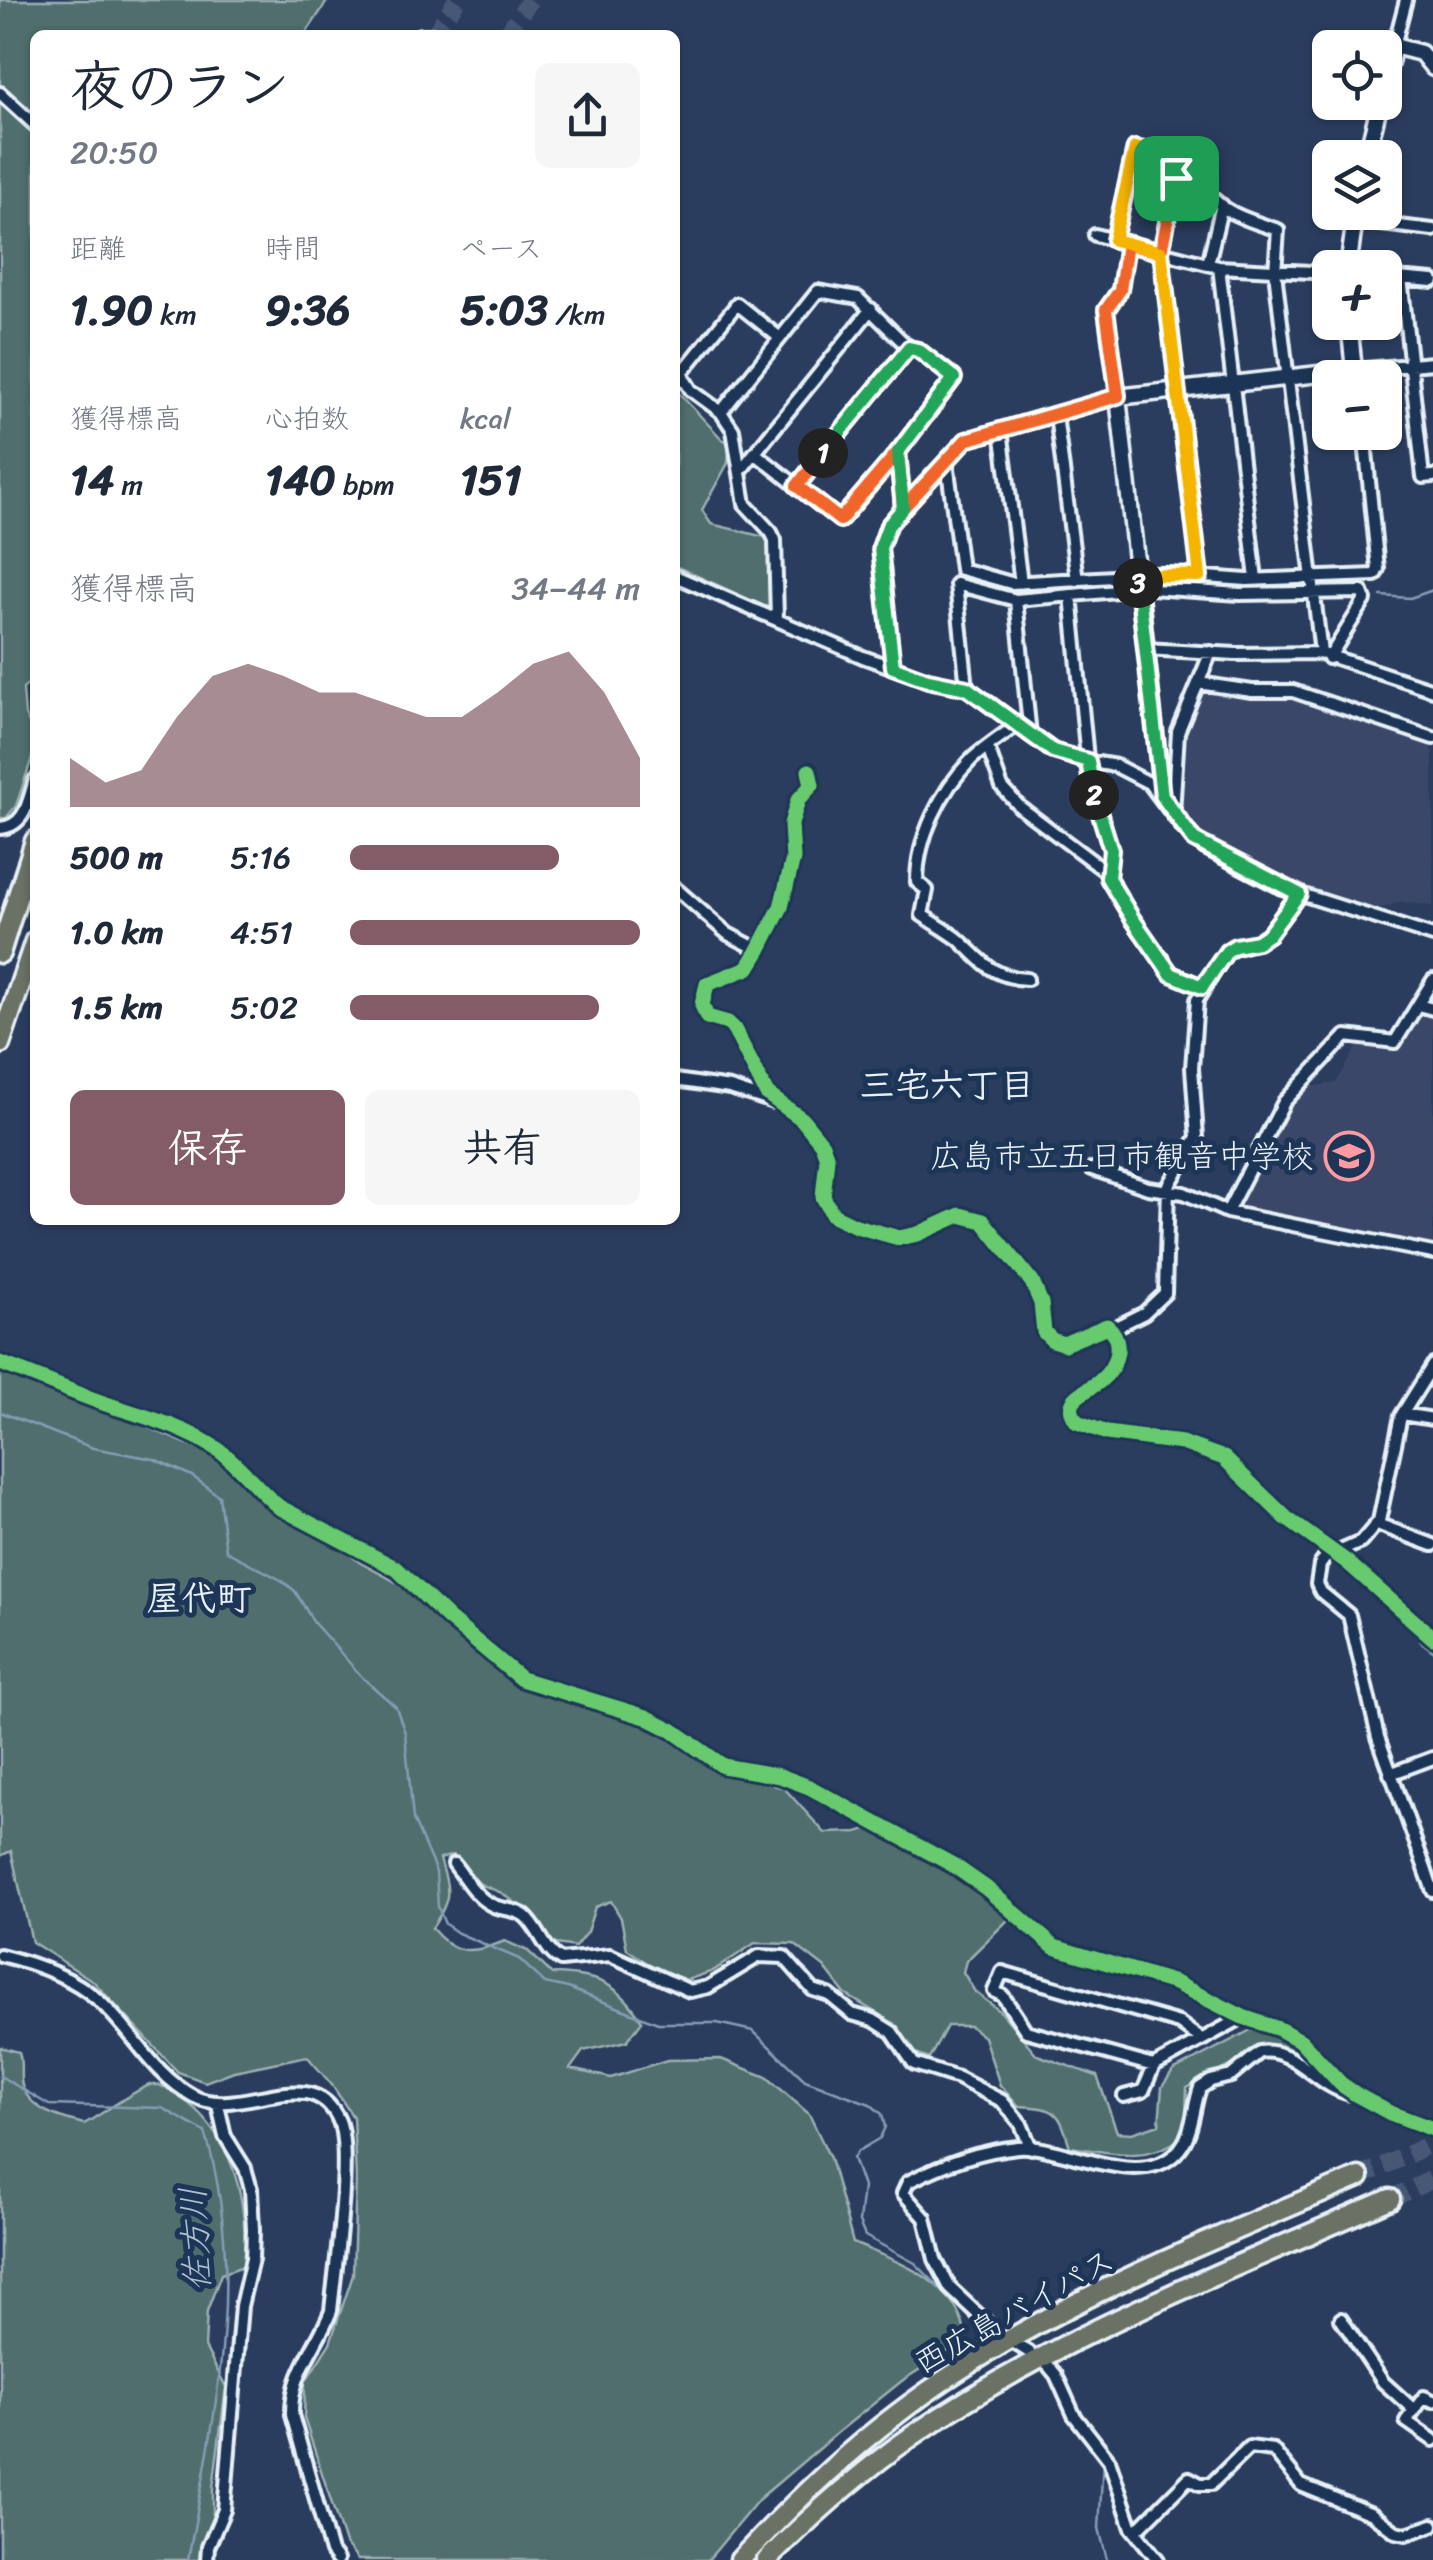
<!DOCTYPE html>
<html lang="ja">
<meta charset="utf-8">
<style>
:root{--surface:#fff;--page:#f6f6f7;--text:#1f2937;--muted:#747a83;--accent:#845c67}
body{margin:0;font-family:Sriracha,"Klee One",sans-serif;background:var(--page);color:var(--text);height:100vh;display:flex;flex-direction:column;font-size:38px;white-space:nowrap}
*{box-sizing:border-box;margin:0}
p{font-size:32px;color:var(--muted)}
.icon{flex:none;width:55px;height:55px;fill:none;stroke:currentColor;stroke-width:2;stroke-linecap:round;stroke-linejoin:round}
.map{position:relative;flex:1;overflow:hidden}
.details{position:absolute;left:30px;top:30px;width:650px;height:1195px;display:flex;flex-direction:column;background:var(--surface);border-radius:15px;box-shadow:0 2px 8px #0004}
.details>*{flex:none}
.controls{position:absolute;left:1312px;top:30px;display:grid;gap:20px}
.controls a{display:grid;place-items:center;width:90px;height:90px;border-radius:15px;background:var(--surface);box-shadow:0 2px 8px #0004;font-size:50px}
.pin{position:absolute;display:grid;place-items:center;width:85px;height:85px;color:#fff;margin:-42px;border-radius:20px;box-shadow:0 5px 15px #0006}
.km{position:absolute;width:50px;height:50px;margin:-25px;border-radius:50%;background:#222;color:#fff;font-size:28px;line-height:50px;text-align:center}
.round{display:grid;place-items:center;flex:none;width:105px;height:105px;border-radius:15px;background:var(--page)}
.headline{display:flex;align-items:center;justify-content:space-between;height:170px;padding:0 40px}
h1{font-size:55px;font-weight:700;line-height:75px}
.metrics{display:grid;grid-template-columns:repeat(3,1fr);gap:15px;height:170px;padding:10px 40px}
.metrics div{display:grid;align-content:center}
.metrics b{font-size:42px;font-weight:700}
.metrics small{font-size:28px;font-weight:400}
.metrics p{font-size:28px}
.chart{height:280px;padding:20px 40px}
.chart p{display:flex;justify-content:space-between}
.chart svg{width:100%;height:180px;margin-top:10px;fill:var(--accent);opacity:.7}
.cta{display:flex;gap:20px;margin-top:auto;padding:20px 40px}
.cta a{flex:1;height:115px;border-radius:15px;background:var(--accent);color:#fff;font-size:40px;font-weight:700;line-height:115px;text-align:center}
.cta a+a{background:var(--page);color:var(--text)}
ul{padding:0 40px;list-style:none;font-size:32px}
li{display:grid;grid-template-columns:160px 120px 1fr;align-items:center;height:75px}
li i{height:25px;border-radius:12px;background:var(--accent)}
.map>svg:first-child{display:block}
.built{fill:#3b4769}
.green{fill:#506e6d;stroke:#9cb0b2;stroke-width:2.5}
.lines{fill:none;stroke-linecap:round;stroke-linejoin:round}
.stream{stroke:#859db5;stroke-width:2.5}
.highway-tunnel{stroke:#475876;stroke-width:18;stroke-dasharray:18 9;stroke-linecap:butt}
.street-casing{stroke:#e8f1f8;stroke-width:18}
.secondary-casing{stroke:#e8f1f8;stroke-width:21}
.highway-casing{stroke:#e8f1f8;stroke-width:25}
.street{stroke:#1d3557;stroke-width:10}
.secondary{stroke:#1d3557;stroke-width:14}
.highway{stroke:#6a7266;stroke-width:18}
.cycleway-casing{stroke:#1d3557;stroke-width:21}
.cycleway{stroke:#67ca6e;stroke-width:15}
.split-1-casing{stroke:#fff;stroke-width:20}
.split-2-casing{stroke:#fff;stroke-width:20}
.split-3-casing{stroke:#fff;stroke-width:20}
.split-4-casing{stroke:#fff;stroke-width:20}
.split-1{stroke:#f0652b;stroke-width:12}
.split-2{stroke:#22a559;stroke-width:12}
.split-3{stroke:#22a559;stroke-width:12}
.split-4{stroke:#f5b400;stroke-width:12}
.labels{text-anchor:middle;stroke-width:10;stroke-linejoin:round;paint-order:stroke}
.poi-label{font-size:32px;fill:#e8f1f8;stroke:#1d3557;text-anchor:end}
.street-label{font-size:32px;fill:#e8f1f8;stroke:#1d3557}
.neighbourhood-label{font-size:35px;font-weight:bold;fill:#e8f1f8;stroke:#1d3557}
.water-label{font-size:35px;font-style:italic;fill:#aec0d1;stroke:#1d3557}
</style>
<div class="map">
<svg width="1433" height="2560" viewBox="0 0 1433 2560">
<rect width="100%" height="100%" fill="#2b3d5f"/>
<filter id="ink" filterUnits="userSpaceOnUse"><feTurbulence type="fractalNoise" baseFrequency=".01" numOctaves="2"/><feDisplacementMap in="SourceGraphic" scale="20" xChannelSelector="R" yChannelSelector="G"/><feConvolveMatrix kernelMatrix="1 2 1 2 8 2 1 2 1" color-interpolation-filters="sRGB"/></filter>
<g filter="url(#ink)">
<!-- built -->
<path class="built" d="M 1203,689 L 1290,694 L 1425,740 L 1433,752 L 1433,906 L 1401,902 L 1368,912 L 1290,885 L 1196,835 L 1178,807 L 1183,728 Z
M 1422,1010 L 1433,1013 L 1433,1249 L 1240,1209 L 1239,1205 L 1289,1108 L 1310,1087 L 1336,1083 L 1357,1047 L 1396,1050 Z"/>
<!-- green -->
<path class="green" d="M 0,0 L 328,0 L 305,35 L 35,35 L 35,677 L 23,689 L 25,715 L 35,735 L 35,749 L 16,806 L 6,818 L 0,818 Z
M 675,389 L 722,439 L 730,443 L 728,463 L 702,510 L 711,524 L 769,538 L 770,609 L 675,566 Z
M 0,1371 L 50,1387 L 202,1450 L 244,1477 L 259,1501 L 281,1519 L 332,1540 L 359,1562 L 405,1587 L 443,1618 L 480,1657 L 522,1688 L 656,1727 L 692,1751 L 740,1776 L 784,1788 L 825,1833 L 857,1832 L 874,1827 L 980,1889 L 1012,1916 L 966,1961 L 963,1972 L 975,1992 L 1001,2012 L 1037,2055 L 1097,2076 L 1117,2132 L 1132,2133 L 1159,2124 L 1162,2087 L 1173,2071 L 1251,2030 L 1274,2034 L 1309,2053 L 1318,2063 L 1313,2066 L 1279,2046 L 1264,2043 L 1236,2063 L 1187,2088 L 1186,2115 L 1177,2141 C 1141,2163 1110,2152 1070,2147 C 1059,2111 1058,2108 1019,2106 L 1000,2085 L 984,2037 L 970,2026 L 947,2026 L 929,2059 L 913,2053 L 893,2023 L 845,1994 L 824,1967 L 794,1944 L 755,1943 L 713,1971 L 687,1980 L 657,1970 L 627,1949 L 621,1918 L 611,1901 L 595,1907 L 587,1932 L 575,1947 L 550,1943 L 532,1915 L 502,1893 L 480,1884 L 453,1855 L 440,1859 C 450,1892 452,1898 432,1928 C 454,1956 473,1954 505,1941 L 528,1951 L 552,1974 C 596,1975 618,1982 642,2021 L 627,2041 L 583,2051 L 570,2069 L 611,2078 L 667,2060 L 721,2059 L 767,2077 L 809,2114 L 830,2158 L 853,2243 C 900,2263 961,2282 966,2340 L 903,2380 L 837,2433 L 759,2499 L 708,2560 L 358,2560 L 345,2544 L 304,2418 L 305,2382 L 330,2343 L 353,2275 L 356,2178 L 353,2117 L 332,2085 L 307,2056 L 234,2071 L 205,2082 L 178,2072 L 93,1981 L 32,1942 L 11,1851 L 0,1856 Z
M 0,2047 L 19,2052 C 23,2064 19,2075 22,2085 C 30,2111 61,2118 84,2124 C 99,2116 138,2088 150,2085 C 161,2083 170,2090 178,2096 C 233,2131 250,2204 243,2266 L 221,2274 L 207,2311 L 205,2347 L 226,2387 L 213,2488 L 213,2526 L 200,2560 L 0,2560 Z"/>
<g class="lines">
<!-- stream -->
<path class="stream" d="M 1381,596 L 1410,598 L 1433,590
M 0,1412 L 93,1448 L 154,1459 L 192,1476 L 219,1496 L 226,1551 L 281,1580 L 295,1591 L 314,1623 L 363,1678 L 396,1707 L 405,1733 L 413,1819 L 436,1872 L 438,1907 L 445,1924 L 458,1933 L 519,1959 L 545,1983 L 568,1988 L 658,2023 L 717,2023 L 753,2031 L 805,2080 L 870,2104 L 882,2114 L 885,2127 L 880,2138 L 858,2151 L 853,2158 L 863,2187 L 859,2222 L 865,2236 L 915,2263 L 975,2323 L 992,2333
M 1420,1641 L 1433,1651
M 0,2076 L 49,2105 L 162,2108 L 205,2132 C 248,2273 214,2419 188,2560
M 1063,2377 L 1068,2390
M 1071,2397 L 1084,2421
M 1103,2460 L 1099,2528 L 1107,2560"/>
<!-- highway-tunnel -->
<path class="highway-tunnel" d="M 434,35 L 457,0
M 506,35 L 530,0
M 1359,2177 L 1433,2143
M 1390,2199 L 1433,2179"/>
<!-- street casing -->
<g class="street-casing">
<path id="street" d="M 420,35 L 452,35
M 1394,46 L 1406,0
M 0,93 L 35,125
M 1182,168 L 1177,178 L 1161,252 L 1200,576
M 1355,221 L 1433,230
M 1095,235 L 1219,267 L 1330,273
M 1114,240 L 1135,148 C 1183,158 1190,183 1226,209 C 1241,219 1261,224 1278,230 L 1275,272 L 1321,653
M 1208,264 L 1222,205
M 1219,267 L 1256,579
M 1385,277 L 1433,281
M 1401,278 L 1423,477 L 1433,476
M 675,372 L 681,374 L 691,390 L 721,412 L 733,430 L 745,504 L 771,532 L 775,540 L 777,619
M 681,374 L 737,304 L 780,338
M 1358,378 L 1354,370 L 1433,363
M 721,412 L 818,291 L 858,298 L 909,348 L 918,350 L 954,378 L 897,453 L 840,520 L 756,454
M 1056,415 L 1077,580
M 1001,430 L 1021,583
M 897,453 L 903,508
M 944,464 L 948,470 L 961,569 L 1011,583 L 1165,574 L 1247,580 L 1375,575 L 1378,569 L 1364,432
M 741,470 L 871,309
M 797,486 L 909,348
M 675,576 L 863,657 L 928,680 L 967,688 L 1053,751 L 1080,760 L 1116,766 L 1149,783 L 1182,827 L 1205,848 L 1282,888 L 1433,936
M 1071,595 L 1089,779 L 1111,850 L 1108,878 L 1132,919 L 1171,973 L 1202,987
M 1016,600 L 1030,735
M 1145,649 L 1236,654 L 1321,653 L 1433,690
M 893,667 L 880,548 L 887,526 L 966,440 L 1118,397 L 1106,310 L 1120,290 L 1127,243
M 1198,683 L 1252,691 L 1293,691 L 1433,738
M 967,688 L 956,584 L 1016,600 L 1151,588 L 1240,594 L 1362,592 L 1365,600 L 1329,658
M 1017,725 C 1002,736 985,747 972,759 C 940,791 917,838 917,882 L 927,890 L 922,915 C 934,923 946,930 957,938 C 983,960 989,977 1027,979
M 988,748 L 1002,787 L 1020,807 L 1109,874
M 809,771 L 812,785 L 798,800 L 791,824 L 793,859 L 781,907 L 759,950 L 748,968 L 707,984 L 702,1005 L 707,1017 L 728,1023 L 734,1029 L 767,1094 L 802,1119 L 822,1144 L 827,1158 L 823,1197 L 833,1215 L 856,1226 L 899,1238 L 918,1234 L 960,1215 L 983,1221 L 1032,1282 L 1041,1303 L 1044,1332 L 1052,1340 L 1064,1344 L 1107,1326 C 1125,1341 1117,1367 1100,1381 C 1086,1393 1060,1398 1077,1422 L 1107,1433 L 1182,1443 L 1224,1458 L 1286,1518 L 1347,1562 L 1433,1638
M 1173,814 L 1178,732 L 1211,652
M 0,828 C 26,826 28,801 35,780
M 675,888 L 728,934 L 759,950
M 1418,1005 L 1433,1009
M 675,1080 L 730,1088 L 773,1102
M 1092,1169 L 1148,1188 L 1184,1193 L 1227,1212 L 1433,1253
M 1227,1212 L 1284,1102 L 1346,1036 L 1395,1042 L 1433,980
M 1112,1329 L 1144,1313 L 1165,1293 L 1168,1187 L 1197,1137 L 1192,1068 L 1197,1000 L 1227,951 L 1257,942 L 1269,934 L 1299,894
M 0,1363 C 37,1376 72,1393 109,1405 C 146,1417 184,1427 217,1449 C 241,1465 256,1489 279,1507 L 397,1569 L 448,1618 L 521,1679 L 646,1717 L 672,1730 L 723,1766 L 780,1776 L 809,1787 L 953,1865 L 986,1888 L 1054,1947 L 1175,1983 L 1243,2017 L 1279,2029 L 1301,2041 L 1341,2084 L 1357,2095 L 1390,2113 L 1433,2129
M 1433,1365 L 1401,1416 L 1379,1521 L 1361,1542 L 1325,1558 L 1320,1565 L 1317,1584 L 1321,1592 L 1349,1615 L 1378,1737 L 1433,1891
M 1402,1414 L 1433,1419
M 1377,1524 L 1433,1545
M 1390,1774 L 1433,1758
M 454,1864 C 466,1879 476,1899 494,1906 C 504,1910 516,1909 525,1916 C 540,1929 544,1951 561,1960 L 610,1955 L 690,1991 L 708,1987 L 759,1956 L 784,1957 L 813,1990 L 829,1995 L 852,2014 L 873,2020 L 892,2032 L 914,2064 L 958,2078 L 1002,2101 L 1021,2124 L 1031,2148
M 0,1955 C 33,1963 71,1976 97,1999 C 132,2029 151,2073 193,2096 C 239,2121 313,2059 339,2121 C 352,2154 335,2270 331,2311 C 316,2349 291,2372 292,2415 L 331,2552 L 337,2560
M 1201,2039 L 1179,2023 L 1002,1972 L 994,1991 L 1003,1996 L 1026,2031 L 1154,2066 L 1243,2017
M 1124,2096 L 1143,2091 L 1154,2066
M 1341,2319 L 1383,2382 L 1414,2410
M 997,2332 L 950,2288 L 935,2259 L 925,2218 L 903,2193 L 908,2182 C 943,2164 979,2151 1018,2147 C 1062,2144 1139,2191 1176,2153 C 1194,2135 1192,2110 1200,2088 L 1211,2081 L 1231,2076 L 1260,2052 C 1296,2047 1317,2088 1351,2094
M 1016,2344 L 1029,2352
M 1047,2364 L 1056,2375 L 1074,2415 L 1109,2460 L 1132,2528 L 1158,2560
M 1433,2401 L 1424,2397 L 1406,2421 L 1433,2440
M 1135,2532 L 1189,2478 L 1200,2484 L 1211,2484 L 1249,2447 L 1273,2450 L 1301,2485 L 1372,2514 L 1396,2532 L 1406,2534 L 1433,2525
M 207,2560 L 208,2547 L 224,2510 L 241,2306 L 252,2259 L 253,2230 L 251,2189 L 245,2168 L 225,2136 L 218,2105"/>
</g>
<!-- secondary casing -->
<g class="secondary-casing">
<path id="secondary" d="M 1385,83 L 1394,46 L 1421,53 L 1433,68
M 1366,158 L 1380,102
M 1348,268 L 1356,212
M 1162,796 L 1118,397 L 1354,370 L 1349,322"/>
</g>
<!-- highway casing -->
<g class="highway-casing">
<path id="highway" d="M 0,953 L 35,841
M 0,1044 L 35,941
M 740,2560 C 789,2507 840,2457 897,2414 C 1034,2309 1201,2245 1359,2177
M 767,2560 C 812,2515 859,2473 912,2436 C 1057,2335 1228,2271 1390,2199"/>
</g>
<!-- street -->
<use href="#street" class="street"/>
<!-- secondary -->
<use href="#secondary" class="secondary"/>
<!-- highway -->
<use href="#highway" class="highway"/>
<!-- cycleway casing -->
<g class="cycleway-casing">
<path id="cycleway" d="M 809,771 L 812,785 L 798,800 L 791,824 L 793,859 L 781,907 L 759,950 L 748,968 L 707,984 L 702,1005 L 707,1017 L 728,1023 L 734,1029 L 767,1094 L 802,1119 L 822,1144 L 827,1158 L 823,1197 L 833,1215 L 856,1226 L 899,1238 L 918,1234 L 960,1215 L 983,1221 L 1032,1282 L 1041,1303 L 1044,1332 L 1052,1340 L 1064,1344 L 1107,1326 C 1125,1341 1117,1367 1100,1381 C 1086,1393 1060,1398 1077,1422 L 1107,1433 L 1182,1443 L 1224,1458 L 1286,1518 L 1347,1562 L 1433,1638
M 0,1363 C 37,1376 72,1393 109,1405 C 146,1417 184,1427 217,1449 C 241,1465 256,1489 279,1507 L 397,1569 L 448,1618 L 521,1679 L 646,1717 L 672,1730 L 723,1766 L 780,1776 L 809,1787 L 953,1865 L 986,1888 L 1054,1947 L 1175,1983 L 1243,2017 L 1279,2029 L 1301,2041 L 1341,2084 L 1357,2095 L 1390,2113 L 1433,2129"/>
</g>
<!-- cycleway -->
<use href="#cycleway" class="cycleway"/>
</g>
</g>
<g class="lines" filter="url(#ink)">
<!-- split-1 casing -->
<g class="split-1-casing">
<path id="split-1" d="M 823,453 L 797,486 L 840,520 L 898,452 L 903,508 L 966,440 L 1118,396 L 1106,310 L 1120,290 L 1127,244 L 1161,252 L 1176,178"/>
</g>
<!-- split-2 casing -->
<g class="split-2-casing">
<path id="split-2" d="M 823,453 L 909,348 L 918,350 L 954,378 L 898,452 L 903,508 L 888,526 L 880,548 L 893,667 L 928,680 L 967,688 L 1053,751 L 1088,761 L 1094,795"/>
</g>
<!-- split-3 casing -->
<g class="split-3-casing">
<path id="split-3" d="M 1094,795 L 1111,850 L 1108,878 L 1132,918 L 1171,974 L 1202,987 L 1227,951 L 1235,946 L 1257,942 L 1269,934 L 1299,894 L 1194,840 L 1162,796 L 1138,583"/>
</g>
<!-- split-4 casing -->
<g class="split-4-casing">
<path id="split-4" d="M 1138,583 L 1137,575 L 1200,576 L 1161,252 L 1114,240 L 1135,148 C 1153,152 1167,156 1182,168 L 1176,178"/>
</g>
<!-- split-1 -->
<use href="#split-1" class="split-1"/>
<!-- split-2 -->
<use href="#split-2" class="split-2"/>
<!-- split-3 -->
<use href="#split-3" class="split-3"/>
<!-- split-4 -->
<use href="#split-4" class="split-4"/>
</g>
<!-- icons -->
<defs>
<g id="school-ring" transform="scale(2.5)"><circle r="9.5" fill="#1d3557" stroke="#ff9aa2" stroke-width="1.5"/><path d="M0-5L7-2L0 1L-7-2ZM-4 1L0 2.5L4 1V4Q0 6-4 4Z" fill="#ff9aa2"/></g>
</defs>
<g fill-rule="evenodd">
<use href="#school-ring" x="1349" y="1156"/>
</g>
<g class="labels">
<!-- poi labels -->
<g class="poi-label">
<text x="1314" y="1167">広島市立五日市観音中学校</text>
</g>
<!-- street labels -->
<g class="street-label">
<text transform="translate(1014 2311) rotate(-29)" y="11">西広島バイパス</text>
</g>
<!-- neighbourhood labels -->
<g class="neighbourhood-label">
<text x="947" y="1097">三宅六丁目</text>
<text x="199" y="1610">屋代町</text>
</g>
<!-- water labels -->
<g class="water-label">
<text transform="translate(195 2239) rotate(-93)" y="12">佐方川</text>
</g>
</g>
</svg>
<div class="controls">
<a><svg class="icon" aria-label="locate" viewBox="0 0 24 24"><circle cx="12" cy="12" r="6"/><path d="M12 2v4M12 18v4M2 12h4M18 12h4"/></svg></a>
<a><svg class="icon" aria-label="layers" viewBox="0 0 24 24"><path d="M12 4l9 5-9 5-9-5zM3 14l9 5 9-5"/></svg></a>
<a>+</a>
<a>−</a>
</div>
<div class="pin" style="left:1176px;top:178px;background:#1e9e55"><svg class="icon" aria-label="arrive" viewBox="0 0 24 24"><path d="M6 21V4h12l-3 4 3 4H6"/></svg></div>
<b class="km" style="left:823px;top:453px">1</b>
<b class="km" style="left:1094px;top:795px">2</b>
<b class="km" style="left:1138px;top:583px">3</b>
<section class="details">
<div class="headline"><div><h1>夜のラン</h1><p>20:50</p></div><a class="round"><svg class="icon" aria-label="share" viewBox="0 0 24 24"><path d="M12 15V3M7 8l5-5 5 5M5 13v7h14v-7"/></svg></a></div>
<div class="metrics">
<div><p>距離</p><b>1.90<small> km</small></b></div>
<div><p>時間</p><b>9:36</b></div>
<div><p>ペース</p><b>5:03<small> /km</small></b></div>
</div>
<div class="metrics">
<div><p>獲得標高</p><b>14<small> m</small></b></div>
<div><p>心拍数</p><b>140<small> bpm</small></b></div>
<div><p>kcal</p><b>151</b></div>
</div>
<div class="chart"><p><span>獲得標高</span>34–44 m</p>
<svg viewBox="0 0 160 44" preserveAspectRatio="none"><path d="M0 44V32L10 38L20 35L30 22L40 12L50 9L60 12L70 16L80 16L90 19L100 22L110 22L120 16L130 9L140 6L150 16L160 32V44z"/></svg>
</div>
<ul>
<li><b>500 m</b>5:16<i style="width:72%"></i></li>
<li><b>1.0 km</b>4:51<i style="width:100%"></i></li>
<li><b>1.5 km</b>5:02<i style="width:86%"></i></li>
</ul>
<div class="cta"><a>保存</a><a>共有</a></div>
</section>
</div>
